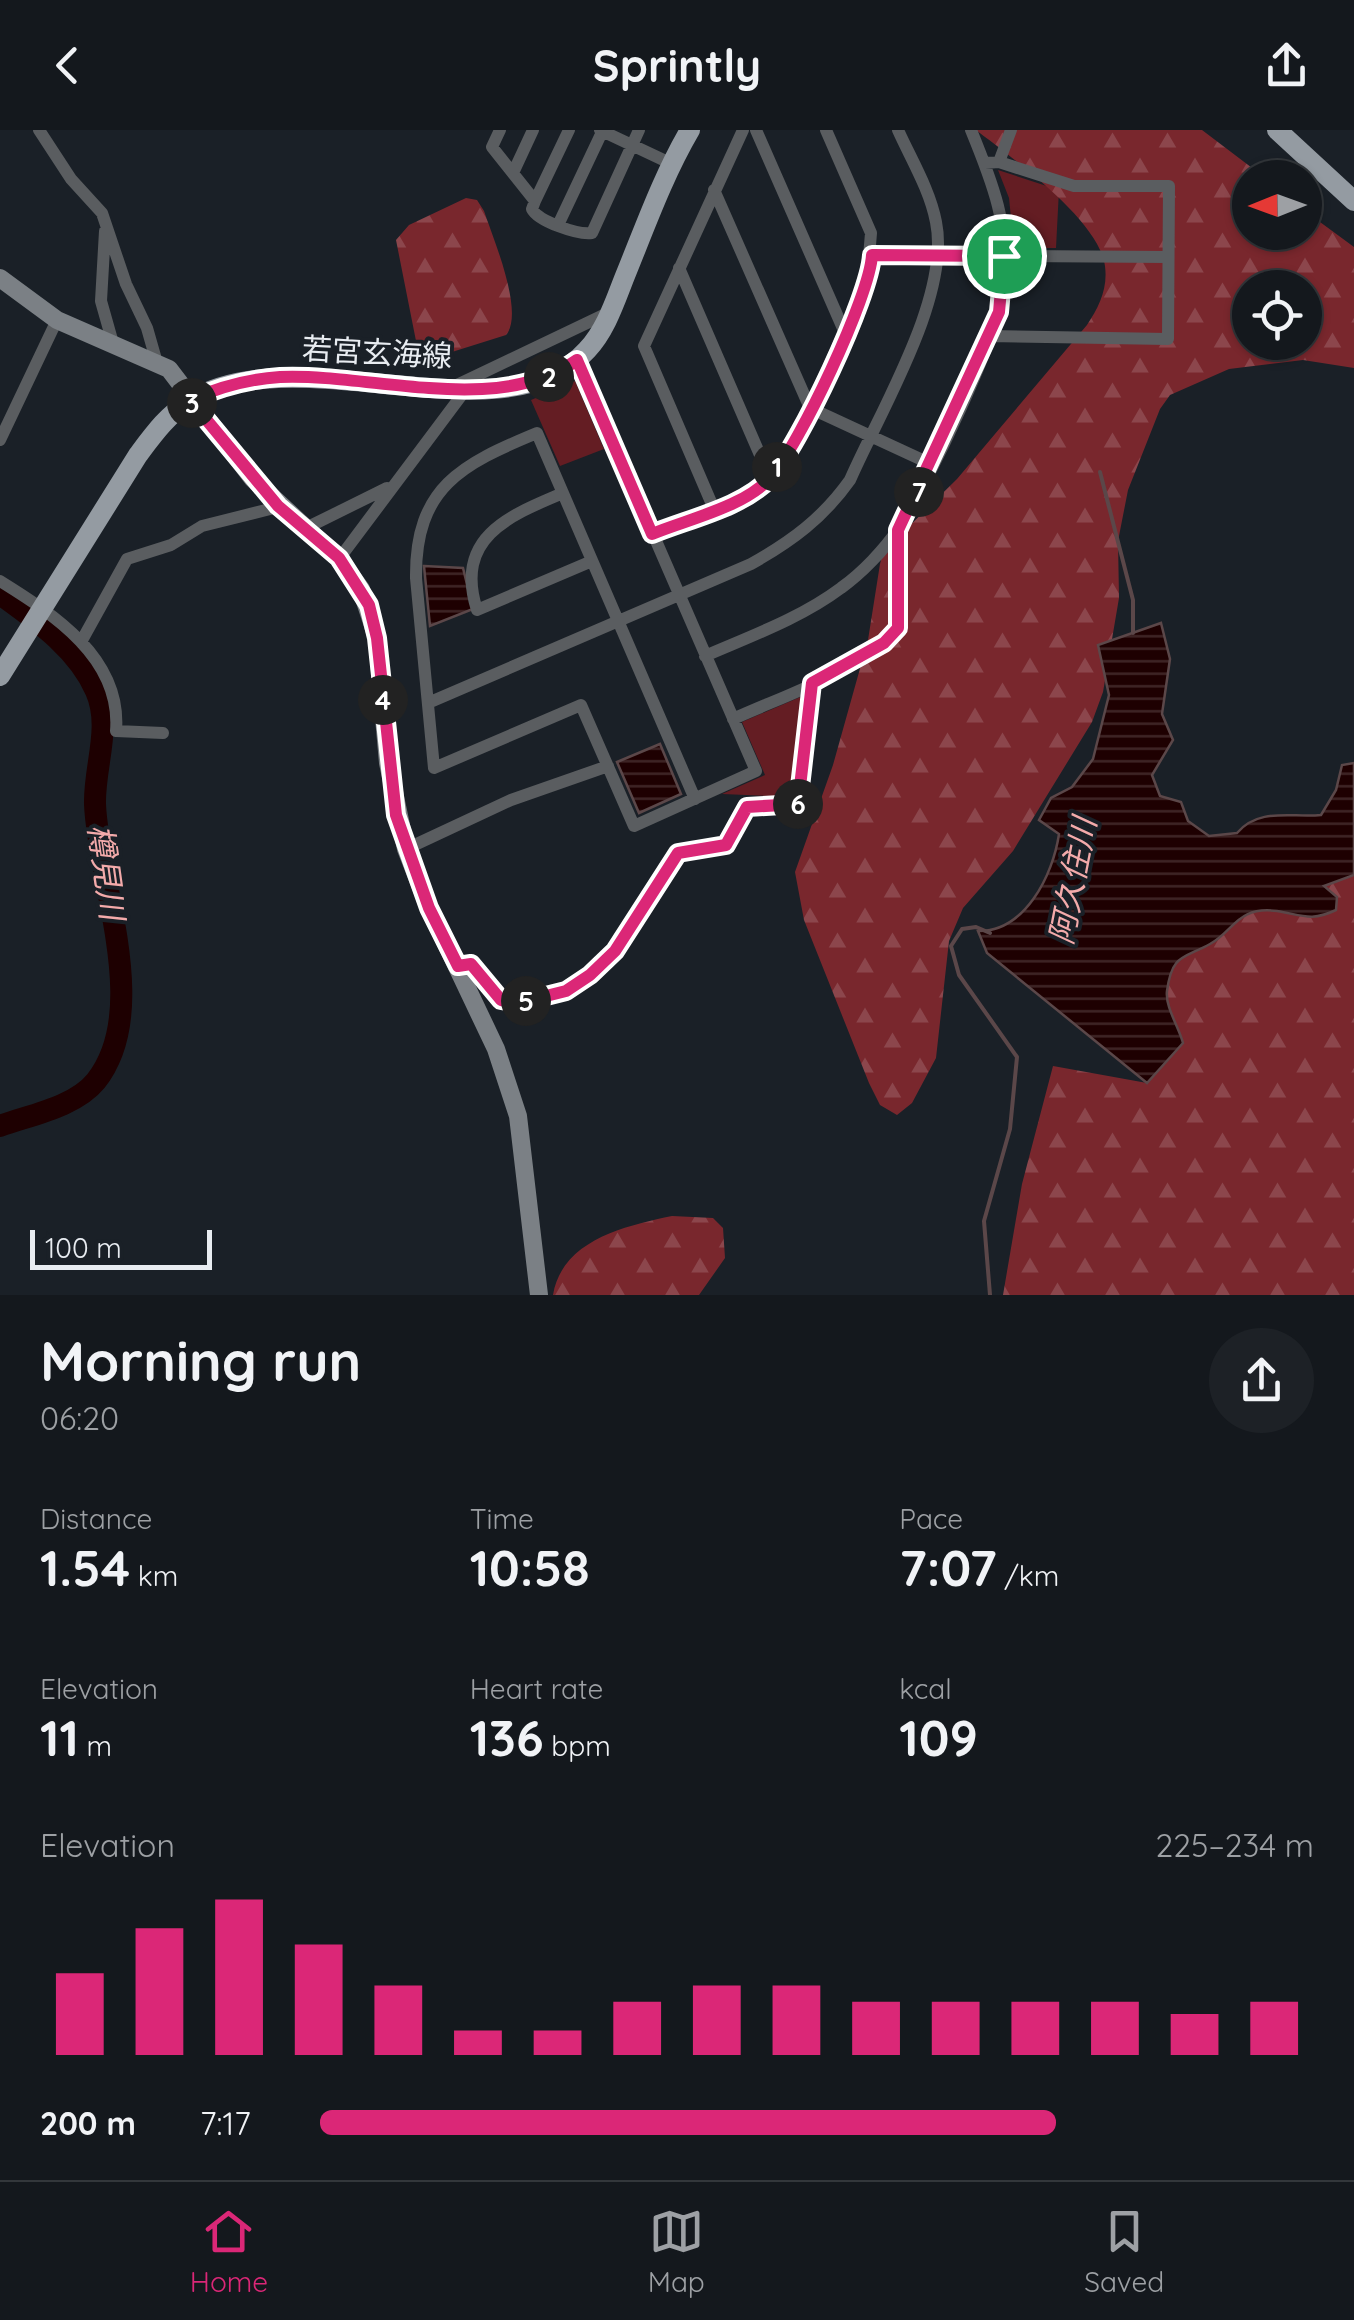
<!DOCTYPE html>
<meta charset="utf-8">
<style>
:root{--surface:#14181d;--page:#1d2126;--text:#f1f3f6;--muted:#9da0a4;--line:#33373b;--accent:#db2777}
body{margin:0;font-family:Quicksand,"Noto Sans JP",sans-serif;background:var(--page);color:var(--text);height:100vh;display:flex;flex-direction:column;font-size:38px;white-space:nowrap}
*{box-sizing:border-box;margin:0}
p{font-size:32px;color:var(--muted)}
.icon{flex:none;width:55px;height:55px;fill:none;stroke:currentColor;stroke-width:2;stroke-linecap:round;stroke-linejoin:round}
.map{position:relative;height:1165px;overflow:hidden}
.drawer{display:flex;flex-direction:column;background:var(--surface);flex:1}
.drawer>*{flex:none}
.needle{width:65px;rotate:269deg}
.fabs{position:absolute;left:1232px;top:30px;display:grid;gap:20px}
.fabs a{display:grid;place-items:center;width:90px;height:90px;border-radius:50%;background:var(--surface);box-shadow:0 2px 8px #0004,0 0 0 2px var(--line);font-size:50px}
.scale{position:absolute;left:30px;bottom:25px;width:182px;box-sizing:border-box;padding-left:10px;border:5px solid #e8ecf1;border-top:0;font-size:28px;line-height:35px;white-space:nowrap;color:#e8ecf1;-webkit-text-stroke:8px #1a2027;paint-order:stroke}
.pin{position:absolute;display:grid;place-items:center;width:85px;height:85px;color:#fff;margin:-42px;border:5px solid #fff;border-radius:50%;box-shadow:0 2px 10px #0007}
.km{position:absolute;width:50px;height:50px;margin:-25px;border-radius:50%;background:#222;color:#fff;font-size:28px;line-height:50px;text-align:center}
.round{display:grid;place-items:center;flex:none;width:105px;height:105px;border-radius:52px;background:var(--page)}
.head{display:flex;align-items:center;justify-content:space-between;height:170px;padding:0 40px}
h1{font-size:55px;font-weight:700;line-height:75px}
.stats{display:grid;grid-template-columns:repeat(3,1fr);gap:15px;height:170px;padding:10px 40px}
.stats div{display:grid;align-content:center}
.stats b{font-size:50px;font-weight:700}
.stats small{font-size:28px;font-weight:400}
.stats p{font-size:28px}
.chart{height:280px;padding:20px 40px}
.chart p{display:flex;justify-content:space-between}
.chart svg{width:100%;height:180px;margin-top:10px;stroke:var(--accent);stroke-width:6}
ul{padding:0 40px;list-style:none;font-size:32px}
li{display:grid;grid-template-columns:160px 120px 1fr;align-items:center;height:75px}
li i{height:25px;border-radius:12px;background:var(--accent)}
header{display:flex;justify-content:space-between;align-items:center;height:130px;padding:0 40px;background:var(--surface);font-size:45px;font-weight:700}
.tab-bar{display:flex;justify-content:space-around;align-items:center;height:140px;border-top:2px solid var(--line);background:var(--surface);font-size:28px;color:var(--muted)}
.tab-bar a{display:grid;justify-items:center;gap:5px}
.tab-bar .selected{color:var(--accent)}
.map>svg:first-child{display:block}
.green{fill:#641d23}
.forest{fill:url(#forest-firs);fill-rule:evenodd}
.water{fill:url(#water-rules);stroke:#5b4749;stroke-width:2.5}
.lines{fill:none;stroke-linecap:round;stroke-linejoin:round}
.stream{stroke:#5b4749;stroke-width:4}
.river{stroke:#1e0001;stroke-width:22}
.street{stroke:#5a5d60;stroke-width:12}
.secondary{stroke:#7b8085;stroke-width:18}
.primary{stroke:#949ba2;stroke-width:20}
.route-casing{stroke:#fff;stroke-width:20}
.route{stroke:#db2777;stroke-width:12}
.labels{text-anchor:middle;stroke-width:8;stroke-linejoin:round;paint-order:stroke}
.street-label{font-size:30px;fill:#e8ecf1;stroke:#1a2027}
.water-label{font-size:32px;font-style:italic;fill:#f3aaaa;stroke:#1a2027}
</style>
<header><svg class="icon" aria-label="back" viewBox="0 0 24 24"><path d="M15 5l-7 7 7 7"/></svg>Sprintly<svg class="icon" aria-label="share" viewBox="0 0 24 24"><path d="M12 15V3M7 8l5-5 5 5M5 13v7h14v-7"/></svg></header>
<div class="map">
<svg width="1354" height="1165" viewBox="0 0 1354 1165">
<defs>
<pattern id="forest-firs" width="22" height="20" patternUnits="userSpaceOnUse" patternTransform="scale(2.5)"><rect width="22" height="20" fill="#79272d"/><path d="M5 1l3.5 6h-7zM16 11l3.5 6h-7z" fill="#8c464c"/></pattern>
<pattern id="water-rules" width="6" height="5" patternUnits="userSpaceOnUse" patternTransform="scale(2.5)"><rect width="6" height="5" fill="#1e0001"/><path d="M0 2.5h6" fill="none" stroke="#3f2526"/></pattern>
</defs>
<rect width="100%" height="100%" fill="#1a2027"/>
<!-- green -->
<path class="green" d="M 998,40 L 1059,60 L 1056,118 L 1014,118 L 1009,68 Z
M 575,251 L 604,319 L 560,336 L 531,270 Z
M 805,565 L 793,667 L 722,664 L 765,645 L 742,592 Z"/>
<!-- forest -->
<path class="forest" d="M 976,0 L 1202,0 L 1264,47 L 1250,48 L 1250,102 L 1305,102 L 1305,81 L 1354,117 L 1354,238 L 1303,230 L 1229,239 L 1170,265 L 1160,279 L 1128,360 L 1118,411 L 1119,468 L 1103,562 L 1092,592 L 1013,721 L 963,778 L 949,811 L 936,928 L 912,973 L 897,985 L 880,975 L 869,953 L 804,790 L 795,742 L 833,635 L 868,510 L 880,434 L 883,422 L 957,349 L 1087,195 C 1099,177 1108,159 1105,136 C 1099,90 1011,27 976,0 ZM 1250,158 L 1305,158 L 1305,212 L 1250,212 Z
M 466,68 L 477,70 L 484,81 C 493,108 525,183 506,205 L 436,227 L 419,226 L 396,110 L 409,95 Z
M 1354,745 L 1354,1165 L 1003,1165 L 1022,1054 L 1053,936 L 1147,953 L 1183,913 C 1179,897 1165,877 1167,861 C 1173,824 1183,829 1210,814 C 1235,799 1237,776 1277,781 C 1302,785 1311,792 1336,779 L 1324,756 Z
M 672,1086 L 713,1088 L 723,1098 L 725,1128 L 699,1165 L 553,1165 C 562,1110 625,1096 672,1086 Z"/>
<!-- water -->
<path class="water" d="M 424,436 L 463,438 L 473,479 L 430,496 Z
M 1161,493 L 1170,529 L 1162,584 L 1173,610 L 1152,645 L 1160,666 L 1181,672 L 1188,691 L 1209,706 L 1237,703 C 1259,677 1292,688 1321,685 L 1336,660 L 1342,635 L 1354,633 L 1354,745 L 1324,756 L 1337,767 L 1336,780 C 1311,792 1302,785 1277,781 C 1237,776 1235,800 1210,814 C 1183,829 1172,824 1167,861 C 1165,877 1179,897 1183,913 L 1147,953 L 987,823 L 978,801 C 1025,802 1053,745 1059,704 L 1039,690 L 1051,668 L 1072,657 L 1093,629 L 1109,565 L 1098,515 Z
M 660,614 L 681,664 L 639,683 L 617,632 Z"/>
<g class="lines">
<!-- stream -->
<path class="stream" d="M 1100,342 L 1133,470 L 1133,503
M 990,803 L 976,797 L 962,799 L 951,816 L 959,845 L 1017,927 L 1010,999 L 984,1091 L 990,1165"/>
<!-- river -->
<path class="river" d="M 0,464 C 36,490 78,519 96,561 C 112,597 94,636 95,674 C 98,754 152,880 96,951 C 75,977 30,985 0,996"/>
<!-- street -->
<path class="street" d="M 39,0 L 71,49 L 102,83 L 126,154 L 147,198 L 157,233
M 500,0 L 492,17 L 535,71 L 569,0
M 600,0 L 672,34
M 756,0 L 845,203
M 999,32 L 1011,0
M 985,33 L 999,32 L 1074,56 L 1169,56 L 1168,209 L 989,206
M 513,43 L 533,0
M 714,60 L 810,278 L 931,334
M 535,71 L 532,79 C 538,91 577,105 592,103 L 639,0
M 559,93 L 603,0
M 105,101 L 101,171 L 114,217
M 872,125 L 1168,127
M 679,138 L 770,348
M 577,229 L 756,641 L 634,696 L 581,575 L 434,638 L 416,448 C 415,357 462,334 537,303 L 695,669
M 457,255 L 610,182
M 0,310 L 57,190
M 563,363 C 508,386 454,408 477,480 L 592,431
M 714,379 L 644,216 L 743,0
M 304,399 L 387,358
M 652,403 L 742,367 L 770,348 L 810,278 L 867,151 L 871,103 L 826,0
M 339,429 L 467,258
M 0,451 C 53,484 122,528 116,601 L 163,603
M 81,512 L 127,429 L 171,415 L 202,396 L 278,377
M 705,526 C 751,506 801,488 841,458 C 862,443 884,420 899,398 C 927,355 1001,201 1005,154 C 1010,98 992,51 971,0
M 428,573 L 751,434 C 792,411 823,388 850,350 C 880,281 951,166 936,92 C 930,60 911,29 898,0
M 733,589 C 788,564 856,543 898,498 L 898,400
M 406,719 L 511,670 L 608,636
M 458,836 L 471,834 C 488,844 489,865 509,873 C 584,873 621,812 658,756 C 666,744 667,733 679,723 L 726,715 L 747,677 L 798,674 L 812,553"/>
<!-- secondary -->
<path class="secondary" d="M 0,148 L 57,190 L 169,239 L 253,349 L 339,429 L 361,459 L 377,508 L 388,633 L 406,719 L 429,778 L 496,919 L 518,986 L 539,1165"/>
<!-- primary -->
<path class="primary" d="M 1277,0 L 1354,71
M 0,546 L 138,325 C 153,305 168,284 190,271 C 297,204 503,313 587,220 C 606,200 615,171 625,146 C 645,97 663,46 690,0"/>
</g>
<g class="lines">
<!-- route casing -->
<g class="route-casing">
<path id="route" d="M 872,125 L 1004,126 L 999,182 L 898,400 L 898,498 L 884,513 L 812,553 L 798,674 L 747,677 L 726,715 L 678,723 L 615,821 L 590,845 L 566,861 L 518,873 L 501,870 L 471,834 L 458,836 L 429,778 L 396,685 L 377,508 L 369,475 L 339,428 L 278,376 L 190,270 C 219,257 249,249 280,247 C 372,243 497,287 577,230 L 652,404 C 688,389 744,377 770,348 C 799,316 870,166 872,125 Z"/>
</g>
<!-- route -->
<use href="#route" class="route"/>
</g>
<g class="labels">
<!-- street labels -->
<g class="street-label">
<text transform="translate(377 223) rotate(3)" y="10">若宮玄海線</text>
</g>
<!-- water labels -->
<g class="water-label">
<text transform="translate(106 742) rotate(82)" y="11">樽見川</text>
<text transform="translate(1073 751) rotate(-79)" y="11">阿久住川</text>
</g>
</g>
</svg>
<div class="fabs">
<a><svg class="needle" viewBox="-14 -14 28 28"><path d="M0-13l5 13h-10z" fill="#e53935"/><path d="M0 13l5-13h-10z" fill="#9da0a4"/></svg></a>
<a><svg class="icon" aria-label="locate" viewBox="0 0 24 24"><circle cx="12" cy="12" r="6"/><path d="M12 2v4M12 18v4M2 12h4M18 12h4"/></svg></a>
</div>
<div class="scale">100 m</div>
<div class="pin" style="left:1004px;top:126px;background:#1e9e55"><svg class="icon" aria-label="arrive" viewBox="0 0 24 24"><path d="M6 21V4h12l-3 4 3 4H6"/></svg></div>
<b class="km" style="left:777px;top:337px">1</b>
<b class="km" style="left:549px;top:247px">2</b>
<b class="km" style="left:192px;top:273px">3</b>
<b class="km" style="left:383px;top:570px">4</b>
<b class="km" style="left:526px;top:871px">5</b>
<b class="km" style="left:798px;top:674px">6</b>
<b class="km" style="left:919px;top:362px">7</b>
</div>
<section class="drawer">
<div class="head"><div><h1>Morning run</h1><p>06:20</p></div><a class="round"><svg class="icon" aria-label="share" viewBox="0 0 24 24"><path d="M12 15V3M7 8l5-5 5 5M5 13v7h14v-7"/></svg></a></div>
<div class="stats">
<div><p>Distance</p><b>1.54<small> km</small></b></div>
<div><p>Time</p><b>10:58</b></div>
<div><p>Pace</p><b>7:07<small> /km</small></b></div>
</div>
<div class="stats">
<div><p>Elevation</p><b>11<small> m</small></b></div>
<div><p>Heart rate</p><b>136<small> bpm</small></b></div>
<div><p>kcal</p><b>109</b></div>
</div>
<div class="chart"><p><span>Elevation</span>225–234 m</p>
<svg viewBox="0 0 160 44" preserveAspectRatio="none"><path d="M5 44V24M15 44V13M25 44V6M35 44V17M45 44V27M55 44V38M65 44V38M75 44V31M85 44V27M95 44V27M105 44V31M115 44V31M125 44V31M135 44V31M145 44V34M155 44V31"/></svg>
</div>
<ul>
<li><b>200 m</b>7:17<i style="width:74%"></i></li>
</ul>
</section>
<nav class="tab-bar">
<a class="selected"><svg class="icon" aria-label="home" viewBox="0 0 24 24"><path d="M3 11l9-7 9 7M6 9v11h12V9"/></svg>Home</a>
<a><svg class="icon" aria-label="map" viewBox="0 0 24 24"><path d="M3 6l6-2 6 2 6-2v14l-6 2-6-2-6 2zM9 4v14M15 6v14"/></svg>Map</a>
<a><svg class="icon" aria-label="saved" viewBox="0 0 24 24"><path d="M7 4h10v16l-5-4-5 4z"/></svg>Saved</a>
</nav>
